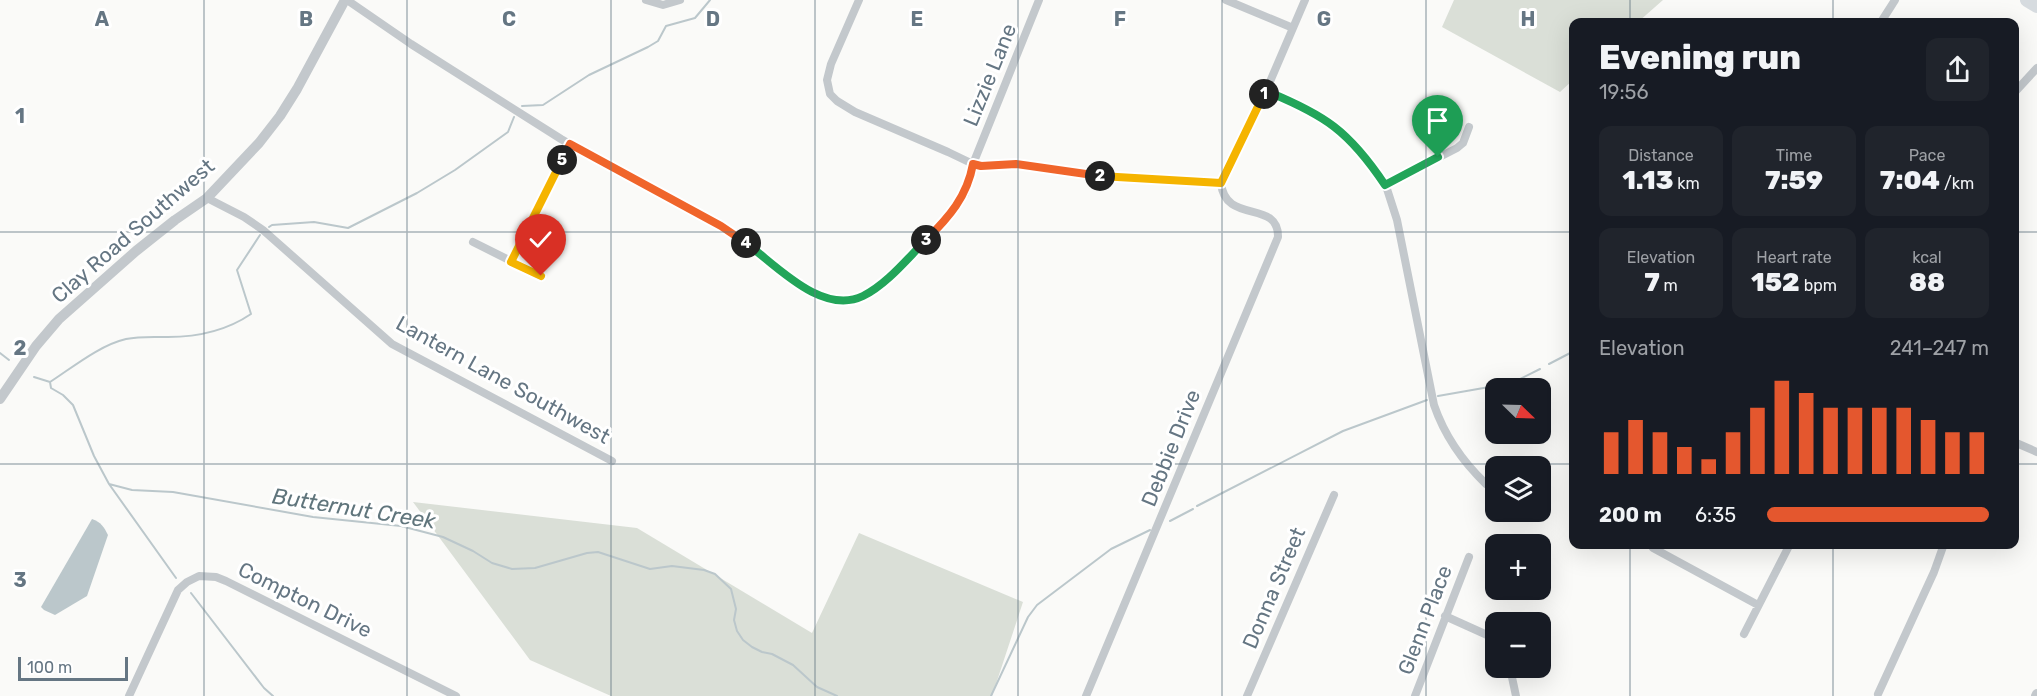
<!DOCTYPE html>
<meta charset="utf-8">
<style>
:root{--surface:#171b24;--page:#20242c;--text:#f1f3f6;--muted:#9ea1a6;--accent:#e4572e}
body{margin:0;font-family:Rubik,sans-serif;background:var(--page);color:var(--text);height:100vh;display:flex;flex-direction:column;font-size:22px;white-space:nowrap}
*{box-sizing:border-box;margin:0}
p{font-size:20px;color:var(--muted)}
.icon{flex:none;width:33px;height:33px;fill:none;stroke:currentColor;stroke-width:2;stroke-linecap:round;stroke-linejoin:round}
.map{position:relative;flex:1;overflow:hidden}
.panel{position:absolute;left:1569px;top:18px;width:450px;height:531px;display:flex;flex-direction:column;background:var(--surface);border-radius:12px;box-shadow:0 6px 24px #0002}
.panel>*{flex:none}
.needle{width:39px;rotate:113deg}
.fabs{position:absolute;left:1485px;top:378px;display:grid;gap:12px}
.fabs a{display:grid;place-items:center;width:66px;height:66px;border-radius:12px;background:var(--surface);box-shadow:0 6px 24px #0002;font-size:30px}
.scale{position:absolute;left:18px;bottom:15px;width:110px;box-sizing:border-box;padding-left:6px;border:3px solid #657683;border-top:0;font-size:16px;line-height:21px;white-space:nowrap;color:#657683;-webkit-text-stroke:4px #fff;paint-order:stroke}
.pin{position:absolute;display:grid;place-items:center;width:51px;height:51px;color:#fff;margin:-62px -26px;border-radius:50% 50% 50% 0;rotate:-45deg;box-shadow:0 0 6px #0007}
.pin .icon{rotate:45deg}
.km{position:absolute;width:30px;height:30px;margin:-15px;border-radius:50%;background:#222;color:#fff;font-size:16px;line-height:30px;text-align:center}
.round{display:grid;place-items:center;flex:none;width:63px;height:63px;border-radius:12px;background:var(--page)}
.head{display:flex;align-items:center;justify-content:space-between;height:102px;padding:0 30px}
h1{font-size:33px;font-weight:800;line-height:45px}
.figures{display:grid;grid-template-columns:repeat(3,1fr);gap:9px;height:102px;padding:6px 30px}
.figures div{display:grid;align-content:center;border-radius:12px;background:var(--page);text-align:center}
.figures b{font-size:26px;font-weight:800}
.figures small{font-size:16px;font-weight:400}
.figures p{font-size:16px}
.chart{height:168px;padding:12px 30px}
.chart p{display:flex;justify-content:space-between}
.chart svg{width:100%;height:108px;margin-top:6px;stroke:var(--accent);stroke-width:6}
ul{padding:0 30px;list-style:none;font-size:20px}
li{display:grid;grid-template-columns:96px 72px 1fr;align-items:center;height:45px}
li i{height:15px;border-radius:8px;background:var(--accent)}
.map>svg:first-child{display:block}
.green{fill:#dadfd7}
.water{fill:#bbc7cb}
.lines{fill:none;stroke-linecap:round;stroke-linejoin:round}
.stream{stroke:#bbc7cb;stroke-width:2}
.minor{stroke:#c3c8cc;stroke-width:8}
.tertiary{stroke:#c3c8cc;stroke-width:10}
.primary{stroke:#d6dbdf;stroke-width:14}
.split-1-casing{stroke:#fff;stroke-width:12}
.split-2-casing{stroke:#fff;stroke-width:12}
.split-3-casing{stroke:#fff;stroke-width:12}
.split-4-casing{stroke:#fff;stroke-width:12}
.split-5-casing{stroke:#fff;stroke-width:12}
.split-6-casing{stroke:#fff;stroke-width:12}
.split-1{stroke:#22a559;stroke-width:8}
.split-2{stroke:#f5b400;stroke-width:8}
.split-3{stroke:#f0652b;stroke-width:8}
.split-4{stroke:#22a559;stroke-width:8}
.split-5{stroke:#f0652b;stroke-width:8}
.split-6{stroke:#f5b400;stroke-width:8}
.grid{fill:none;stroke:#657683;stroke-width:1.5;stroke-opacity:0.55}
.labels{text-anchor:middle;stroke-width:6;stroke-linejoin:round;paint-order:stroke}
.street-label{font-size:21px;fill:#657683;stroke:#fff}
.water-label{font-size:22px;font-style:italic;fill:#60757c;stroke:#fff}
.grid-label{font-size:20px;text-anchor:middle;font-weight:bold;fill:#657683;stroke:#fff;stroke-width:6;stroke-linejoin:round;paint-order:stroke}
</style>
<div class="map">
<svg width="2037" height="696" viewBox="0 0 2037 696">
<rect width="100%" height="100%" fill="#fafaf8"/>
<!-- green -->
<path class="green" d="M 1454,0 L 1663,0 L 1638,22 L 1574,22 L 1573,80 L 1560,92 L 1442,27 Z
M 413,502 L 637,528 L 812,633 L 859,533 L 1023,602 L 992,696 L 611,696 L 530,660 Z"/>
<!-- water -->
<path class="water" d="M 92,519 C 101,522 104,527 108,535 L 87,596 L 55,615 L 44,610 L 41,607 Z"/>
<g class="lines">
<!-- stream -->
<path class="stream" d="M 522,106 L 543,105 L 589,75 L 648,47 L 658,41 L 666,26 L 695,18 L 710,0
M 269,227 L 272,225 L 314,222 L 348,228 L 417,193 L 455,170 L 508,132 L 514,117
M 0,353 L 9,360
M 1549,364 L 1574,351
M 34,377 L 50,382 L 51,388 L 63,395 L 73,405 L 94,456 L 109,484 L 176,578
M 50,382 C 73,367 100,345 126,339 C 140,336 154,337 168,337 C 198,337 226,331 251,314 L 237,270 L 260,235
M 1438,396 L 1512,383 L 1540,369
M 109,484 L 132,490 L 173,492 L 313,517 L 401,526 L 443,537 L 473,551 L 492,563 L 512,569 L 535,568 L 587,553 L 598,552 L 650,569 L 672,566 L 704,570 L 715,574 L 731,589 L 736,609 L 734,620 L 737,631 L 743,640 L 752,647 L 762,652 L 772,654 L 793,665 L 817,687 L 837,696
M 1197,506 L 1343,431 L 1427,400
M 1170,521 L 1193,509
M 191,593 L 264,688 L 273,696
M 991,696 L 1028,617 L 1037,605 L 1111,549 L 1150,530"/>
<!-- minor -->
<path class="minor" d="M 347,0 L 411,44 L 561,139 L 602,163 L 721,226 L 802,286 L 824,297 L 844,300 L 854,299 L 877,287 L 936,230 L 965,194 L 973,164 L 1039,0
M 646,0 L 663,5 L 680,0
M 859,0 L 831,64 L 827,80 L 830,94 L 837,101 L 855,112 L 948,152 L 973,164 L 981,166 L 1016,164 L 1086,175 L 1221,183
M 1226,0 L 1293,28
M 1881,22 L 1895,0
M 1266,91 L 1296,103 L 1335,126 L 1367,159 L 1387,189 L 1397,220 L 1434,405 C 1445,437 1462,461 1486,484
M 2014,93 L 2037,68
M 1221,183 L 1266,91 L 1305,0
M 1385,185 L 1457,148 L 1463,143 L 1469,127
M 207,198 L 244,217 L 263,230 L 392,344 L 612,461
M 473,242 L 541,276
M 511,262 L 570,144
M 2014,442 L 2037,452
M 1653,548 L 1758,605
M 1445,616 L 1496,639
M 1744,634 L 1790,544
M 1510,668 L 1516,696
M 1878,694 L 1934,572 L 1944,544
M 129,696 L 178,590 L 187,582 L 199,576 L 216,577 L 226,581 L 456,696
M 1086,696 L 1278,237 C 1279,199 1225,225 1221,183
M 1247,696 L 1334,495
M 1415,696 L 1469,557"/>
<!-- tertiary -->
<path class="tertiary" d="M 0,399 L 36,346 L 59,319 L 136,251 L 175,220 L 207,198 L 259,143 L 280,116 L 297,89 L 345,0
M 2036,696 L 2037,694"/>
<!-- primary -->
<path class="primary" d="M 2027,0 L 2037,6"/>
</g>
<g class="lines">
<!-- split-1 casing -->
<g class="split-1-casing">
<path id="split-1" d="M 1264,94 L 1266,91 C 1325,115 1349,131 1385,185 L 1438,157"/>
</g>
<!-- split-2 casing -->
<g class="split-2-casing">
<path id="split-2" d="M 1100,176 L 1221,183 L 1264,94"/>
</g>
<!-- split-3 casing -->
<g class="split-3-casing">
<path id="split-3" d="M 926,240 C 949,217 967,197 973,164 L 981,166 L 1016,164 L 1100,176"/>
</g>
<!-- split-4 casing -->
<g class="split-4-casing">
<path id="split-4" d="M 746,243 C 776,265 822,316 863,296 C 887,284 907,259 926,240"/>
</g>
<!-- split-5 casing -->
<g class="split-5-casing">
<path id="split-5" d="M 562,160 L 570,144 L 721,226 L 746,243"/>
</g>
<!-- split-6 casing -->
<g class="split-6-casing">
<path id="split-6" d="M 541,276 L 511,262 L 562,160"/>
</g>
<!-- split-1 -->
<use href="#split-1" class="split-1"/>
<!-- split-2 -->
<use href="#split-2" class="split-2"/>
<!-- split-3 -->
<use href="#split-3" class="split-3"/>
<!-- split-4 -->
<use href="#split-4" class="split-4"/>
<!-- split-5 -->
<use href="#split-5" class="split-5"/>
<!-- split-6 -->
<use href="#split-6" class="split-6"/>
</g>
<!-- grid -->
<path class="grid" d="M 204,0 L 204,696M 407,0 L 407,696M 611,0 L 611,696M 815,0 L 815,696M 1018,0 L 1018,696M 1222,0 L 1222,696M 1426,0 L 1426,696M 1630,0 L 1630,22M 1833,0 L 1833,22M 0,232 L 1574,232M 2014,232 L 2037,232M 0,464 L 1574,464M 2014,464 L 2037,464M 1630,544 L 1630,696M 1833,544 L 1833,696"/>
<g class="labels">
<!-- street labels -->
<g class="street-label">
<text transform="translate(990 75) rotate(-68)" y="7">Lizzie Lane</text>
<text transform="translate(133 231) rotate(-41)" y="7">Clay Road Southwest</text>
<text transform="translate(503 380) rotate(29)" y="7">Lantern Lane Southwest</text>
<text transform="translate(1171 448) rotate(-68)" y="7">Debbie Drive</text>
<text transform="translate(1274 588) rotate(-67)" y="7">Donna Street</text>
<text transform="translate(305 600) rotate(26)" y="7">Compton Drive</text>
<text transform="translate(1425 620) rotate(-69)" y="7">Glenn Place</text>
</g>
<!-- water labels -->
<g class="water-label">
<text transform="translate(354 508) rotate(9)" y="8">Butternut Creek</text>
</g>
</g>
<g class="grid-label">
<text x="102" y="26">A</text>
<text x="306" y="26">B</text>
<text x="509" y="26">C</text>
<text x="713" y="26">D</text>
<text x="917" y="26">E</text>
<text x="1120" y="26">F</text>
<text x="1324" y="26">G</text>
<text x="1528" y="26">H</text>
<text x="20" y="123">1</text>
<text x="20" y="355">2</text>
<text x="20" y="587">3</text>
</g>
</svg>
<div class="fabs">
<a><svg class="needle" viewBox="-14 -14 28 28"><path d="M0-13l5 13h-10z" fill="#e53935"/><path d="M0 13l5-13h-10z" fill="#9ea1a6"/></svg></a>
<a><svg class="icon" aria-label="layers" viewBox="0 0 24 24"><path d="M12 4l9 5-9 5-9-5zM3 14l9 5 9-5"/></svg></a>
<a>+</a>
<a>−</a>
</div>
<div class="scale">100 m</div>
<div class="pin" style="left:1438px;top:157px;background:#1e9e55"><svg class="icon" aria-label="arrive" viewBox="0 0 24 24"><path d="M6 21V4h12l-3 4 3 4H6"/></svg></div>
<div class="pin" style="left:541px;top:276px;background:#d93025"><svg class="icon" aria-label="check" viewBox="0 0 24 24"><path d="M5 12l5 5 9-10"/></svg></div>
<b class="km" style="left:1264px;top:94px">1</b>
<b class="km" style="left:1100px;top:176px">2</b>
<b class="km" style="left:926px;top:240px">3</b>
<b class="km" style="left:746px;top:243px">4</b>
<b class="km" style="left:562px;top:160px">5</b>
<section class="panel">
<div class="head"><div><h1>Evening run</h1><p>19:56</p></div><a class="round"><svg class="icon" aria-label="share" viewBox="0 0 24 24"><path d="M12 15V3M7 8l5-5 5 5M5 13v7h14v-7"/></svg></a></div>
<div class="figures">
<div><p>Distance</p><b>1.13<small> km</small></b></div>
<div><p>Time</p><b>7:59</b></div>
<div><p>Pace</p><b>7:04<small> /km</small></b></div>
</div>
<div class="figures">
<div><p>Elevation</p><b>7<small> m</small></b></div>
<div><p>Heart rate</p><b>152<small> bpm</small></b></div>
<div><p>kcal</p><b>88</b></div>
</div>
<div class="chart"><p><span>Elevation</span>241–247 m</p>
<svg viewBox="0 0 160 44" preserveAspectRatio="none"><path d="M5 44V27M15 44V22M25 44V27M35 44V33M45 44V38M55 44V27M65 44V17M75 44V6M85 44V11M95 44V17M105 44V17M115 44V17M125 44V17M135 44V22M145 44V27M155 44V27"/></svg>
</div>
<ul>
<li><b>200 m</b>6:35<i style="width:100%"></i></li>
</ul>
</section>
</div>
